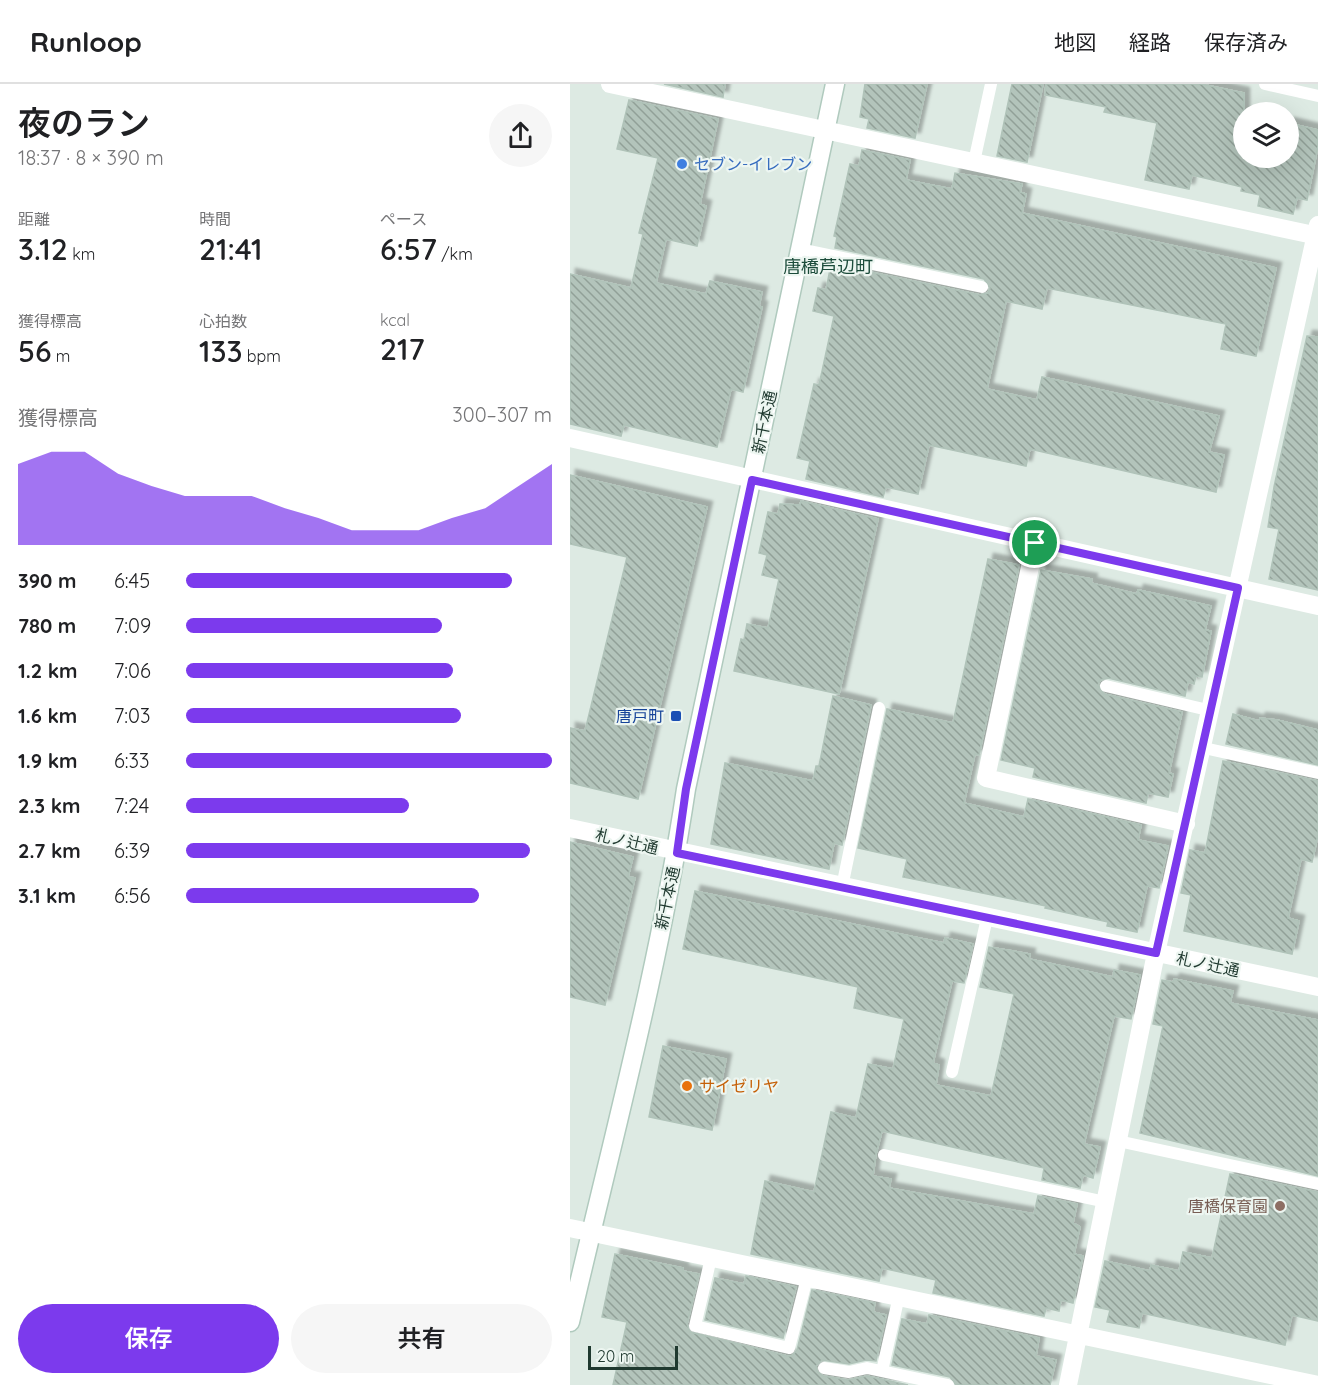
<!DOCTYPE html>
<html lang="ja">
<meta charset="utf-8">
<style>
:root{--surface:#fff;--page:#f6f6f6;--text:#202124;--muted:#757577;--line:#e0e0e0;--accent:#7c3aed}
body{margin:0;font-family:Quicksand,"Noto Sans JP",sans-serif;background:var(--page);color:var(--text);height:100vh;display:flex;flex-direction:column;font-size:22px;white-space:nowrap}
*{box-sizing:border-box;margin:0}
p{font-size:20px;color:var(--muted)}
.icon{flex:none;width:33px;height:33px;fill:none;stroke:currentColor;stroke-width:2;stroke-linecap:round;stroke-linejoin:round}
.map{position:relative;flex:1;overflow:hidden}
.details{display:flex;flex-direction:column;background:var(--surface);width:570px}
.details>*{flex:none}
.fabs{position:absolute;left:663px;top:18px;display:grid;gap:12px}
.fabs a{display:grid;place-items:center;width:66px;height:66px;border-radius:50%;background:var(--surface);box-shadow:0 6px 24px #0002;font-size:30px}
.scale{position:absolute;left:18px;bottom:15px;width:90px;box-sizing:border-box;padding-left:6px;border:3px solid #1f392f;border-top:0;font-size:16px;line-height:21px;white-space:nowrap;color:#1f392f;-webkit-text-stroke:4px #edf6f1;paint-order:stroke}
.pin{position:absolute;display:grid;place-items:center;width:51px;height:51px;color:#fff;margin:-26px;border:3px solid #fff;border-radius:50%;box-shadow:0 2px 6px #0007}
.round{display:grid;place-items:center;flex:none;width:63px;height:63px;border-radius:32px;background:var(--page)}
.summary{display:flex;align-items:center;justify-content:space-between;height:102px;padding:0 18px}
h1{font-size:33px;font-weight:600;line-height:45px}
.figures{display:grid;grid-template-columns:repeat(3,1fr);gap:9px;height:102px;padding:6px 18px}
.figures div{display:grid;align-content:center}
.figures b{font-size:30px;font-weight:600}
.figures small{font-size:16px;font-weight:400}
.figures p{font-size:16px}
.chart{height:168px;padding:12px 18px}
.chart p{display:flex;justify-content:space-between}
.chart svg{width:100%;height:108px;margin-top:6px;fill:var(--accent);opacity:.7}
.button{display:flex;gap:12px;margin-top:auto;padding:12px 18px}
.button a{flex:1;height:69px;border-radius:36px;background:var(--accent);color:#fff;font-size:24px;font-weight:600;line-height:69px;text-align:center}
.button a+a{background:var(--page);color:var(--text)}
ul{padding:0 18px;list-style:none;font-size:20px}
li{display:grid;grid-template-columns:96px 72px 1fr;align-items:center;height:45px}
li i{height:15px;border-radius:8px;background:var(--accent)}
header{display:flex;align-items:center;gap:36px;box-sizing:border-box;height:84px;padding:0 30px;background:var(--surface);border-bottom:2px solid var(--line)}
header strong{font-size:28px}
nav{display:flex;gap:33px;margin-inline-start:auto;font-size:21px}
main{display:flex;flex:1;min-height:0}
.map>svg:first-child{display:block}
.building{fill:url(#building-back-hatch);stroke:#b0c3b9;stroke-width:1.5;filter:url(#shadow)}
.lines{fill:none;stroke-linecap:round;stroke-linejoin:round}
.secondary-casing{stroke:#b0cabe;stroke-width:21}
.lane{stroke:#fff;stroke-width:12}
.street{stroke:#fff;stroke-width:18}
.secondary{stroke:#fff;stroke-width:18}
.route-casing{stroke:#fff;stroke-width:12}
.route{stroke:#7c3aed;stroke-width:8}
.shop-dot{fill:#3f7fe0;stroke:#edf6f1;stroke-width:2}
.transit-dot{fill:#1a4fb4;stroke:#edf6f1;stroke-width:2}
.food-dot{fill:#e8710a;stroke:#edf6f1;stroke-width:2}
.education-dot{fill:#8d6e63;stroke:#edf6f1;stroke-width:2}
.labels{text-anchor:middle;stroke-width:4.5;stroke-linejoin:round;paint-order:stroke}
.shop-label{font-size:16px;fill:#366cbe;stroke:#edf6f1;text-anchor:start}
.street-label{font-size:16px;fill:#1f392f;stroke:#edf6f1}
.transit-label{font-size:16px;fill:#164399;stroke:#edf6f1;text-anchor:end}
.food-label{font-size:16px;fill:#c56008;stroke:#edf6f1;text-anchor:start}
.education-label{font-size:16px;fill:#785e54;stroke:#edf6f1;text-anchor:end}
.neighbourhood-label{font-size:18px;fill:#1b4b3a;stroke:#edf6f1}
</style>
<header>
<strong>Runloop</strong>
<nav><a>地図</a><a>経路</a><a>保存済み</a></nav>
</header>
<main>
<section class="details">
<div class="summary"><div><h1>夜のラン</h1><p>18:37 · 8 × 390 m</p></div><a class="round"><svg class="icon" aria-label="share" viewBox="0 0 24 24"><path d="M12 15V3M7 8l5-5 5 5M5 13v7h14v-7"/></svg></a></div>
<div class="figures">
<div><p>距離</p><b>3.12<small> km</small></b></div>
<div><p>時間</p><b>21:41</b></div>
<div><p>ペース</p><b>6:57<small> /km</small></b></div>
</div>
<div class="figures">
<div><p>獲得標高</p><b>56<small> m</small></b></div>
<div><p>心拍数</p><b>133<small> bpm</small></b></div>
<div><p>kcal</p><b>217</b></div>
</div>
<div class="chart"><p><span>獲得標高</span>300–307 m</p>
<svg viewBox="0 0 160 44" preserveAspectRatio="none"><path d="M0 44V11L10 6L20 6L30 15L40 20L50 24L60 24L70 24L80 29L90 33L100 38L110 38L120 38L130 33L140 29L150 20L160 11V44z"/></svg>
</div>
<ul>
<li><b>390 m</b>6:45<i style="width:89%"></i></li>
<li><b>780 m</b>7:09<i style="width:70%"></i></li>
<li><b>1.2 km</b>7:06<i style="width:73%"></i></li>
<li><b>1.6 km</b>7:03<i style="width:75%"></i></li>
<li><b>1.9 km</b>6:33<i style="width:100%"></i></li>
<li><b>2.3 km</b>7:24<i style="width:61%"></i></li>
<li><b>2.7 km</b>6:39<i style="width:94%"></i></li>
<li><b>3.1 km</b>6:56<i style="width:80%"></i></li>
</ul>
<div class="button"><a>保存</a><a>共有</a></div>
</section>
<div class="map">
<svg width="748" height="1301" viewBox="0 0 748 1301">
<defs>
<pattern id="building-back-hatch" width="6" height="6" patternUnits="userSpaceOnUse" patternTransform="scale(1.5)"><rect width="6" height="6" fill="#b3c4bb"/><path d="M-1 5l2 2M0 0l6 6M5-1l2 2" fill="none" stroke="#91a098"/></pattern>
<filter id="shadow"><feDropShadow dx="5.5" dy="-5.5" stdDeviation="1.5" flood-color="#0004"/></filter>
</defs>
<rect width="100%" height="100%" fill="#ddeae3"/>
<!-- building -->
<path class="building" d="M 94,0 L 155,0 L 153,13 Z
M 295,0 L 357,0 L 345,54 L 297,44 L 299,35 L 290,33 Z
M 442,0 L 473,0 L 457,78 L 427,72 Z
M 476,0 L 631,0 L 674,9 L 674,74 L 718,74 L 718,39 L 748,46 L 748,62 L 737,116 L 727,114 L 723,130 L 688,122 L 690,111 L 671,107 L 672,103 L 622,91 L 619,105 L 575,96 L 587,39 L 534,28 L 536,23 L 475,11 Z
M 59,16 L 148,35 L 130,120 L 136,122 L 127,162 L 96,155 L 86,199 L 136,210 L 140,197 L 192,208 L 189,222 L 192,223 L 173,308 L 161,305 L 147,363 L 54,341 L 51,352 L 0,340 L 0,190 L 61,204 L 73,150 L 69,149 L 88,74 L 47,65 Z
M 292,66 L 340,76 L 336,96 L 382,105 L 385,89 L 452,100 L 450,108 L 456,110 L 452,129 L 706,184 L 686,272 L 651,265 L 656,240 L 477,204 L 472,225 L 436,217 L 417,305 L 467,316 L 472,293 L 649,332 L 639,368 L 654,371 L 646,408 L 460,365 L 456,382 L 359,361 L 348,410 L 316,403 L 313,413 L 236,395 L 240,377 L 227,374 L 244,300 L 249,301 L 264,232 L 243,227 L 248,204 L 256,206 L 261,180 L 410,211 L 418,209 L 420,204 L 414,195 L 265,164 L 267,153 L 264,152 L 280,80 L 289,82 Z
M 737,252 L 748,253 L 748,506 L 699,495 L 709,445 L 698,443 L 704,403 Z
M 0,391 L 137,423 L 68,715 L 0,699 L 0,644 L 15,647 L 57,473 L 0,460 Z
M 231,417 L 308,435 L 269,610 L 164,587 L 171,555 L 174,556 L 177,540 L 198,544 L 209,495 L 192,491 L 197,471 L 189,469 L 198,428 L 208,430 L 210,420 L 230,421 Z
M 418,475 L 449,481 L 409,671 L 405,670 L 394,719 L 454,733 L 458,715 L 571,741 L 568,756 L 598,762 L 589,804 L 577,802 L 567,848 L 537,842 L 538,838 L 475,824 L 476,822 L 333,793 L 337,775 L 288,764 L 317,625 L 383,639 Z
M 471,486 L 522,495 L 521,499 L 567,510 L 568,506 L 641,522 L 635,546 L 641,547 L 632,593 L 626,592 L 624,600 L 618,598 L 615,612 L 538,594 L 530,596 L 528,601 L 534,610 L 612,628 L 599,689 L 603,690 L 598,713 L 578,709 L 576,719 L 463,693 L 465,684 L 431,676 Z
M 263,612 L 301,621 L 272,761 L 264,759 L 259,785 L 141,760 L 155,679 L 243,697 L 246,682 L 249,682 Z
M 663,630 L 689,637 L 690,634 L 707,636 L 748,646 L 748,681 L 656,660 Z
M 653,677 L 748,697 L 748,751 L 742,778 L 731,775 L 718,834 L 729,837 L 722,870 L 614,847 L 621,811 L 611,809 L 620,766 L 635,769 Z
M 0,758 L 63,773 L 58,793 L 65,794 L 35,921 L 0,913 Z
M 125,807 L 349,854 L 374,859 L 375,854 L 403,860 L 394,899 L 382,897 L 363,979 L 369,981 L 366,1001 L 421,1012 L 444,910 L 410,903 L 419,863 L 460,870 L 459,875 L 543,893 L 544,886 L 570,891 L 561,935 L 544,932 L 514,1060 L 530,1063 L 523,1094 L 513,1091 L 510,1104 L 472,1096 L 474,1084 L 312,1047 L 306,1070 L 303,1092 L 321,1095 L 319,1104 L 464,1130 L 468,1112 L 507,1120 L 503,1139 L 510,1143 L 504,1170 L 513,1172 L 503,1219 L 491,1216 L 489,1227 L 476,1224 L 474,1232 L 363,1209 L 366,1196 L 312,1184 L 309,1197 L 181,1170 L 195,1097 L 244,1108 L 261,1028 L 286,1034 L 298,980 L 323,985 L 334,935 L 284,924 L 288,903 L 113,865 Z
M 604,895 L 663,907 L 660,919 L 748,936 L 748,1092 L 570,1049 L 593,942 L 583,940 L 592,896 L 603,898 Z
M 93,962 L 156,975 L 142,1046 L 79,1033 Z
M 660,1090 L 748,1108 L 748,1237 L 722,1231 L 715,1261 L 572,1229 L 569,1244 L 537,1238 L 540,1226 L 525,1223 L 535,1177 L 580,1187 L 581,1181 L 609,1187 L 613,1168 L 642,1174 Z
M 45,1170 L 113,1184 L 113,1187 L 129,1190 L 117,1240 L 120,1248 L 217,1272 L 222,1272 L 227,1266 L 242,1206 L 305,1219 L 303,1228 L 316,1231 L 306,1277 L 296,1276 L 279,1280 L 252,1276 L 246,1282 L 247,1287 L 253,1292 L 278,1296 L 297,1292 L 338,1301 L 43,1301 L 57,1238 L 32,1233 Z
M 176,1192 L 226,1203 L 213,1254 L 135,1236 L 145,1194 L 174,1200 Z
M 359,1231 L 469,1254 L 466,1272 L 486,1276 L 480,1301 L 386,1301 L 380,1293 L 322,1281 L 332,1235 L 357,1240 Z"/>
<g class="lines">
<!-- secondary casing -->
<g class="secondary-casing">
<path id="secondary" d="M 0,1238 C 41,1061 89,885 116,705 L 265,0"/>
</g>
<!-- lane -->
<path class="lane" d="M 695,0 L 748,12
M 404,78 L 421,0
M 230,165 L 412,203
M 536,602 L 642,627
M 634,664 L 748,689
M 272,803 L 309,624
M 382,988 L 417,834
M 548,1057 L 748,1100
M 314,1071 L 536,1118
M 141,1174 L 125,1242 L 219,1264 L 237,1194
M 254,1284 L 279,1288 L 297,1284 L 378,1301
M 312,1287 L 329,1212"/>
<!-- street -->
<path class="street" d="M 40,0 L 748,152
M 0,354 L 748,522
M 465,459 L 416,694 L 616,740
M 0,744 L 748,903
M 0,1144 L 748,1301
M 498,1301 L 586,869 L 748,141"/>
<!-- secondary -->
<use href="#secondary" class="secondary"/>
</g>
<g class="lines">
<!-- route casing -->
<g class="route-casing">
<path id="route" d="M 182,396 L 668,504 L 586,869 L 107,769 L 116,705 Z"/>
</g>
<!-- route -->
<use href="#route" class="route"/>
</g>
<!-- markers -->
<circle class="shop-dot" cx="112" cy="80" r="6"/>
<rect class="transit-dot" x="100" y="626" width="12" height="12" rx="3"/>
<circle class="food-dot" cx="117" cy="1002" r="6"/>
<circle class="education-dot" cx="710" cy="1122" r="6"/>
<g class="labels">
<!-- shop labels -->
<g class="shop-label">
<text x="124" y="86">セブン-イレブン</text>
</g>
<!-- street labels -->
<g class="street-label">
<text transform="translate(194 338) rotate(-78)" y="6">新千本通</text>
<text transform="translate(57 757) rotate(13)" y="6">札ノ辻通</text>
<text transform="translate(97 814) rotate(-78)" y="6">新千本通</text>
<text transform="translate(638 880) rotate(12)" y="6">札ノ辻通</text>
</g>
<!-- transit labels -->
<g class="transit-label">
<text x="94" y="638">唐戸町</text>
</g>
<!-- food labels -->
<g class="food-label">
<text x="129" y="1008">サイゼリヤ</text>
</g>
<!-- education labels -->
<g class="education-label">
<text x="698" y="1128">唐橋保育園</text>
</g>
<!-- neighbourhood labels -->
<g class="neighbourhood-label">
<text x="258" y="189">唐橋芦辺町</text>
</g>
</g>
</svg>
<div class="fabs">
<a><svg class="icon" aria-label="layers" viewBox="0 0 24 24"><path d="M12 4l9 5-9 5-9-5zM3 14l9 5 9-5"/></svg></a>
</div>
<div class="scale">20 m</div>
<div class="pin" style="left:465px;top:459px;background:#1e9e55"><svg class="icon" aria-label="arrive" viewBox="0 0 24 24"><path d="M6 21V4h12l-3 4 3 4H6"/></svg></div>
</div>
</main>
